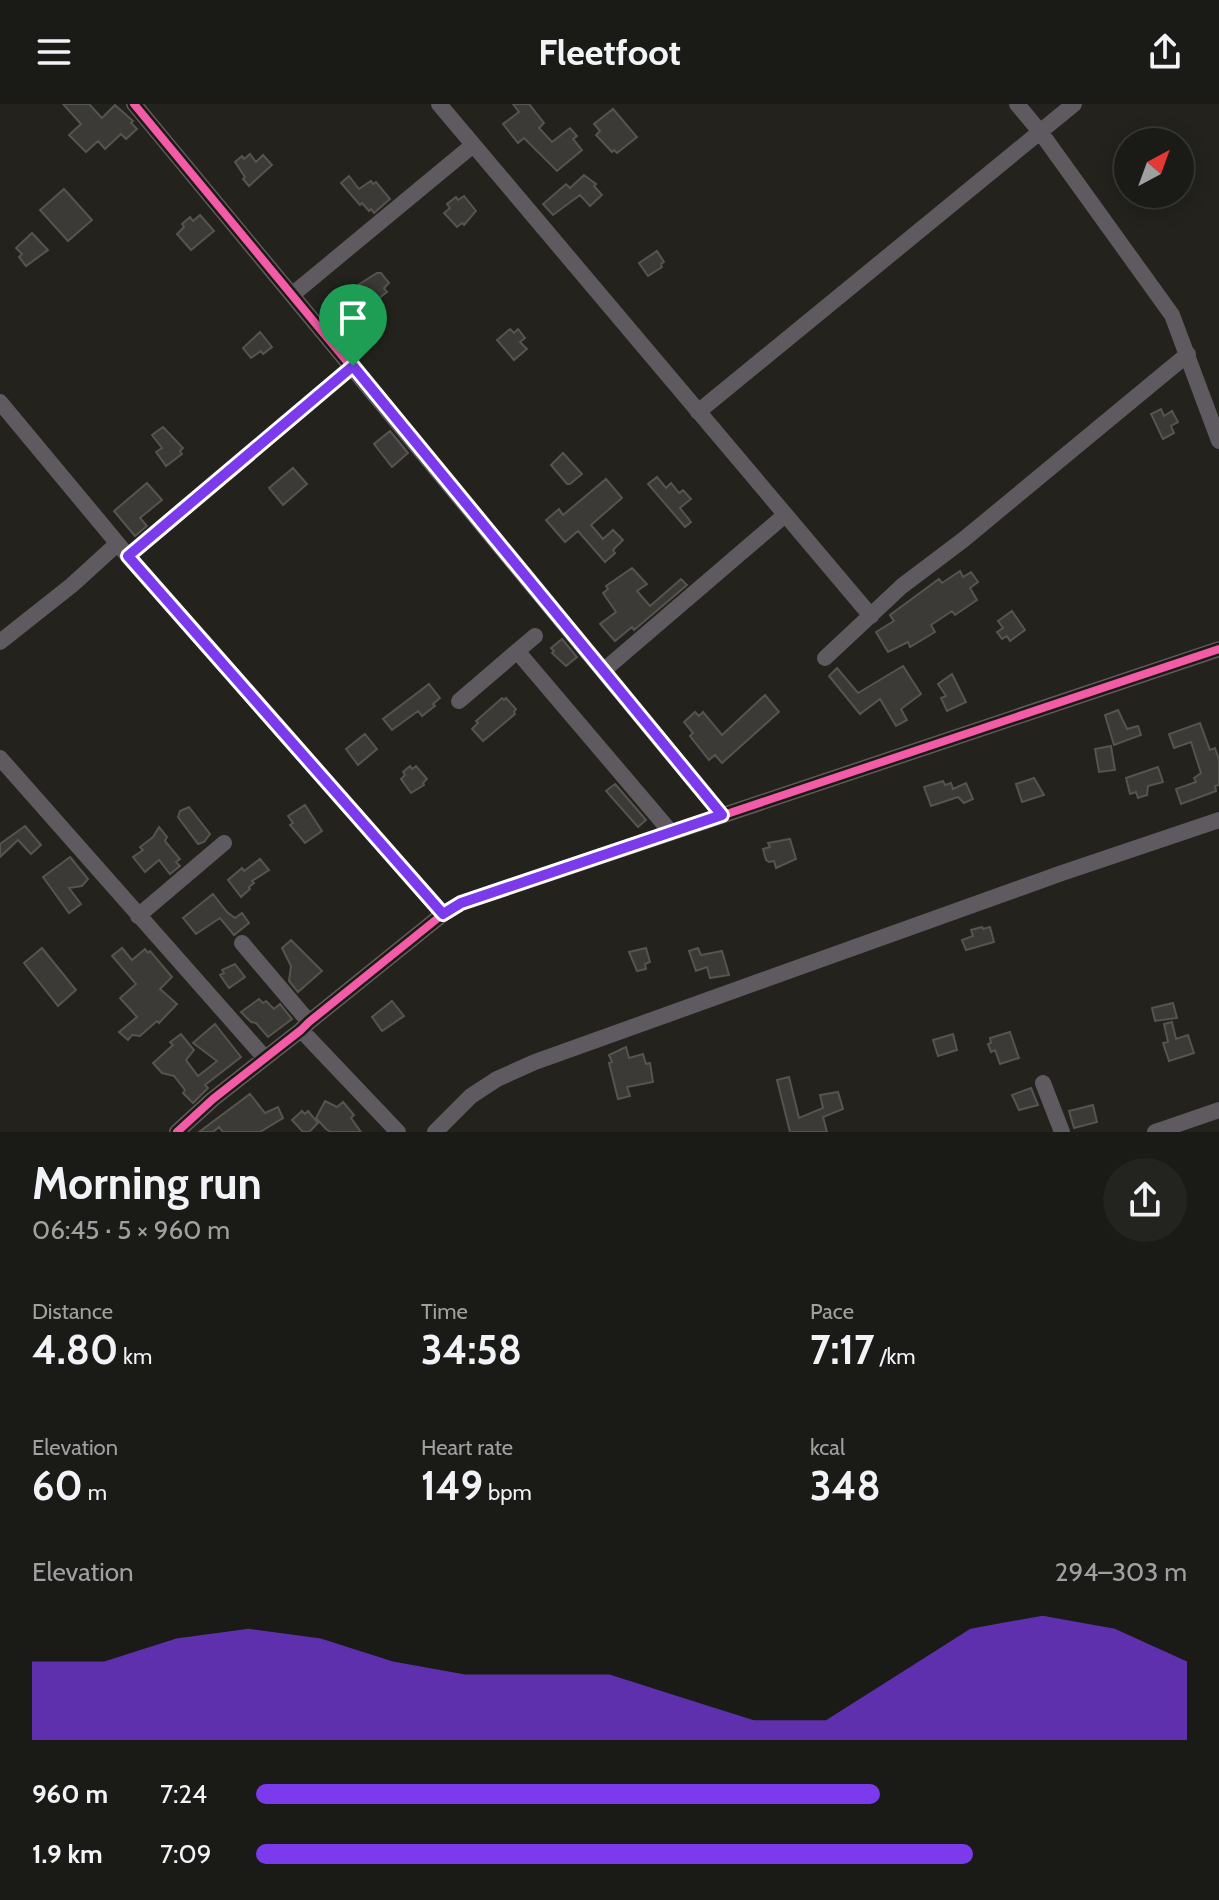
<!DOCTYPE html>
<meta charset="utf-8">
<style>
:root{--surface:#1a1a16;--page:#23231f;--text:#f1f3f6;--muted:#9fa1a1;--line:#383835;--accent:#7c3aed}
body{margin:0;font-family:Cabin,sans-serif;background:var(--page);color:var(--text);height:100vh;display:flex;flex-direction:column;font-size:30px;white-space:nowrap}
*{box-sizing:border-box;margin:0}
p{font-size:26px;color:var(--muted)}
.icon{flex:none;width:44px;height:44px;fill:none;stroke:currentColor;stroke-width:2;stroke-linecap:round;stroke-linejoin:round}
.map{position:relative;height:1028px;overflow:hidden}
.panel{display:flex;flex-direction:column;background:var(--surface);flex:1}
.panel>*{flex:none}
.needle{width:52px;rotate:41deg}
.tools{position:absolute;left:1114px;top:24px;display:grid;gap:16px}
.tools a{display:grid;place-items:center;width:80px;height:80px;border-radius:50%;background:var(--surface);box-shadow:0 4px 20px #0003,0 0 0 2px var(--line);font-size:40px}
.pin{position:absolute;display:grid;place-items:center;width:68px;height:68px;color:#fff;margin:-82px -34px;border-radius:50% 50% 50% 0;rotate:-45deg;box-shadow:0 0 8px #0007}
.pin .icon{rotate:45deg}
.round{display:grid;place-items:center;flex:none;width:84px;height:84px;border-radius:42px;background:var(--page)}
.headline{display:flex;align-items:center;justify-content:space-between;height:136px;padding:0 32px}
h1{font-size:44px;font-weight:700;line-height:60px}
.stats{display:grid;grid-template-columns:repeat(3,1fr);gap:12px;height:136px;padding:8px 32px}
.stats div{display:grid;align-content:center}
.stats b{font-size:40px;font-weight:700}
.stats small{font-size:22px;font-weight:400}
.stats p{font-size:22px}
.chart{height:224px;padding:16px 32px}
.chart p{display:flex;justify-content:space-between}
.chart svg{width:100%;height:144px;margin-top:8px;fill:var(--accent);opacity:.7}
ul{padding:0 32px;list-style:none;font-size:26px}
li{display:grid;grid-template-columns:128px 96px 1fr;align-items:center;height:60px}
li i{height:20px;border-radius:10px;background:var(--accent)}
header{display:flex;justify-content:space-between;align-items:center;height:104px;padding:0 32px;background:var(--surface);font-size:36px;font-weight:700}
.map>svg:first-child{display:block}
.building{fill:#3c3a36;stroke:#55544f;stroke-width:2}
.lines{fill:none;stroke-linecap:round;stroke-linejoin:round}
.minor{stroke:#5f5a60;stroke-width:16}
.cycleway-casing{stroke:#1d1a10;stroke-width:13}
.cycleway{stroke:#f35aa7;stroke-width:8}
.route-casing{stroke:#fff;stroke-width:16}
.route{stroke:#7c3aed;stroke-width:10}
</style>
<header><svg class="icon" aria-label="menu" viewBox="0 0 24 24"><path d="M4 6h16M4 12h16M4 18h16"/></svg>Fleetfoot<svg class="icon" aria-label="share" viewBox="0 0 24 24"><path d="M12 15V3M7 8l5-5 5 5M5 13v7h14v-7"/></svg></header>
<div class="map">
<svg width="1219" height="1028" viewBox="0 0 1219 1028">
<rect width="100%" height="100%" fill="#23221d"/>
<!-- building -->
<path class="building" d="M 63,0 L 89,0 L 102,14 L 115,1 L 133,17 L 131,19 L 137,25 L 126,35 L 121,30 L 105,45 L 98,37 L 86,48 L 69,31 L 81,20 Z
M 513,0 L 529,0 L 544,19 L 539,24 L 552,38 L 570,24 L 577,32 L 573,35 L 582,46 L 557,67 L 524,34 L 518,39 L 503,20 L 519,8 Z
M 613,5 L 637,33 L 617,49 L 614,46 L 612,48 L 596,31 L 600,27 L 594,20 Z
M 250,50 L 256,58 L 263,51 L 272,61 L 249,82 L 243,75 L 245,73 L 235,58 L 242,52 L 244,55 Z
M 584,71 L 596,80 L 594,82 L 602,91 L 590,102 L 580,91 L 553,111 L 543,100 L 566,80 L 570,84 Z
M 349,72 L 359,85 L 371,77 L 373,80 L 376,78 L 390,95 L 374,109 L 371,105 L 369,107 L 362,99 L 360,101 L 341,79 Z
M 64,85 L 92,116 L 68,137 L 40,106 Z
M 464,92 L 476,107 L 464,121 L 462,119 L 457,123 L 444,109 L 450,104 L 447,100 L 456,93 L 458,96 Z
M 200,111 L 214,127 L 191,146 L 177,130 L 184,123 L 182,120 L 190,113 L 193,117 Z
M 32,129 L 48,146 L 26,162 L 19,153 L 22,150 L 16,144 Z
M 657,147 L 664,158 L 661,160 L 662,163 L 648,172 L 639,159 Z
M 377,169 L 381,169 L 389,179 L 384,184 L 387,188 L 374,198 L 358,181 Z
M 510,225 L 514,229 L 518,225 L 525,234 L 520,238 L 527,245 L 514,256 L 497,236 Z
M 260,228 L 272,243 L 263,250 L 261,247 L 251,254 L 243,244 Z
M 1161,305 L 1164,312 L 1172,307 L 1178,318 L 1171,322 L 1174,329 L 1163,335 L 1151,310 Z
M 163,323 L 183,344 L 180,347 L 182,350 L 166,362 L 156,348 L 162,344 L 152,331 Z
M 390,327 L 408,349 L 392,363 L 374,340 Z
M 563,349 L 582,370 L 570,380 L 567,380 L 551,361 Z
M 293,364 L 307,380 L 283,401 L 269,384 Z
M 657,373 L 666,384 L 671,379 L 679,389 L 683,386 L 691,395 L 680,404 L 691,418 L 685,423 L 648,380 Z
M 606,375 L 622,394 L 591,421 L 603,435 L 613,426 L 623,436 L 613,446 L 615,449 L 605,458 L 578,427 L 565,438 L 546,416 L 559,405 L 563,411 Z
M 147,379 L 162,396 L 140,414 L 147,422 L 135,432 L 114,407 Z
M 632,464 L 647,480 L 637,487 L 650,502 L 681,475 L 687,481 L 634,526 L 632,523 L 615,537 L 600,520 L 616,508 L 603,489 L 608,485 L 606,482 Z
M 960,467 L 963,473 L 971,468 L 978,478 L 970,484 L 977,496 L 955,511 L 952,507 L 931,521 L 935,528 L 910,543 L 908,538 L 888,548 L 876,528 L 894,517 L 890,511 L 939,475 L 942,479 Z
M 1012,507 L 1025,526 L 1010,537 L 1007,532 L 1002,535 L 997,528 L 1003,524 L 998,517 Z
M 562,535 L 577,553 L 566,562 L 552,549 L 554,547 L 551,544 Z
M 903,562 L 921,590 L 901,605 L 907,616 L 896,622 L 880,595 L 860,610 L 829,572 L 837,564 L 858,589 Z
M 952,570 L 966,598 L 947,607 L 941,594 L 946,592 L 938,580 Z
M 429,580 L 440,594 L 433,600 L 435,602 L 422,612 L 418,607 L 392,626 L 383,615 Z
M 765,591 L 779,608 L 722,659 L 715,651 L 709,656 L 690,632 L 693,629 L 684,618 L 695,608 L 699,612 L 703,608 L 722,631 Z
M 502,594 L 504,596 L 506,594 L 516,605 L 514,608 L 515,610 L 483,637 L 472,625 L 478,619 L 476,617 Z
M 1118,606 L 1127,625 L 1138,622 L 1141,631 L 1114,641 L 1105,611 Z
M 1200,619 L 1210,646 L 1215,644 L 1219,656 L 1219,681 L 1215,682 L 1216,687 L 1181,700 L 1176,685 L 1196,678 L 1194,674 L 1201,669 L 1191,638 L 1174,644 L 1169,630 Z
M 365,630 L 377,645 L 358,661 L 346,645 Z
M 1111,642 L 1115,666 L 1099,668 L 1095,645 Z
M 410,662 L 412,665 L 416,662 L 427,675 L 423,679 L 424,681 L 411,689 L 401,675 L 405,671 L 403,668 Z
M 1158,663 L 1163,678 L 1148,682 L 1147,691 L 1138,694 L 1136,688 L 1130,690 L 1126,674 Z
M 1034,674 L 1044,691 L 1022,698 L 1016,680 Z
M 943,677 L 945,681 L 951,679 L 953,685 L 966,679 L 973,695 L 964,699 L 958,693 L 931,702 L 924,683 Z
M 615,680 L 646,716 L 638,723 L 606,687 Z
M 305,701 L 322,727 L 305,739 L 290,721 L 293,719 L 288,712 Z
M 189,703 L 210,730 L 204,738 L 198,740 L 178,713 L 180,707 Z
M 25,722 L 41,741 L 31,750 L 18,736 L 0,753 L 0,740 Z
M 159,723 L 167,733 L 165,737 L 180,755 L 176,758 L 180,762 L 170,770 L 159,756 L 145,768 L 133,753 L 143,746 L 140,743 L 153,733 Z
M 790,735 L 796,755 L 776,764 L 774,757 L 769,758 L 766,756 L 763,745 L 770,743 L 768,739 Z
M 70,753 L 88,775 L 82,782 L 69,784 L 81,800 L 69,809 L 43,773 Z
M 260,755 L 269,766 L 252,777 L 254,779 L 249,783 L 250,785 L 241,793 L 228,776 L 242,764 L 244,767 Z
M 213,790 L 227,808 L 235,814 L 242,809 L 249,819 L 234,831 L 220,814 L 196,830 L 183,814 Z
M 982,823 L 983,825 L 990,823 L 994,838 L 966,846 L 962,836 L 973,832 L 971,826 Z
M 291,836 L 322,867 L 298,888 L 289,877 L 291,862 L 282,844 Z
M 42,844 L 76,886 L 58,902 L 24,859 Z
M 122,844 L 132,856 L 145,845 L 148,849 L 150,847 L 172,873 L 160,885 L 177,900 L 159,919 L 157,917 L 140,932 L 132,931 L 128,936 L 119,928 L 137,913 L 120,894 L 136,880 L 112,852 Z
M 646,844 L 650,858 L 645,860 L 646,865 L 637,867 L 629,848 Z
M 698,844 L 701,851 L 722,847 L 729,871 L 710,874 L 707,863 L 696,867 L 689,847 Z
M 235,860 L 245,873 L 229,884 L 220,871 L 224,869 L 222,866 Z
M 259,895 L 263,899 L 266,897 L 274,905 L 280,900 L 292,915 L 268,933 L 256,919 L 251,918 L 241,908 Z
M 392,897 L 404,912 L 382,927 L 372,913 Z
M 1173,899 L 1177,914 L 1155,917 L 1152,904 Z
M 1172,918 L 1176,935 L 1188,931 L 1194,949 L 1169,957 L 1163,939 L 1168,938 L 1164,920 Z
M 215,920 L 241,953 L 205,981 L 208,984 L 193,999 L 183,989 L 185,986 L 174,972 L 162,969 L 153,959 L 173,941 L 170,938 L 181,930 L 194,946 L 186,956 L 198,972 L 217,957 L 193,939 Z
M 1010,928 L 1019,954 L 1000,960 L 995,946 L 991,948 L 988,940 L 991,939 L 990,934 Z
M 953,930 L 957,946 L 938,952 L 933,936 Z
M 626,943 L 629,954 L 643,950 L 646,960 L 650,959 L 653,978 L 627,983 L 630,992 L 618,995 L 609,959 L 612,958 L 609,951 Z
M 789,973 L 799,1014 L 823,1004 L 820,991 L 838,988 L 843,1005 L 823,1013 L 827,1028 L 790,1028 L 777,976 Z
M 1031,984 L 1038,1001 L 1019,1006 L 1012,991 Z
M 250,990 L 265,1009 L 278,1003 L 283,1014 L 260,1028 L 223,1028 L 219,1023 L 213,1028 L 199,1028 Z
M 325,997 L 337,1003 L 343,998 L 354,1011 L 351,1014 L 361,1028 L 331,1028 L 326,1025 L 316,1014 Z
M 1093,1001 L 1097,1018 L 1074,1024 L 1069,1007 Z
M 302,1007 L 305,1010 L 308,1007 L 318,1019 L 309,1028 L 303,1028 L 292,1016 Z"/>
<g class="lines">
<!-- minor -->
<path class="minor" d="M 134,0 L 722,711
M 439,0 L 871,512
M 1017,0 L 1041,29 L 1172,211 L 1219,337
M 293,190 L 473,41
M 0,298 L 128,452 L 443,810
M 698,308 L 1074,0
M 128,452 L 353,262
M 0,538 L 72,481 L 117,440
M 517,547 L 670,727
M 825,554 L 902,482 L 963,436 L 1188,250
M 603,567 L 785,411
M 459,597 L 535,532
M 0,654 L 265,954
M 138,812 L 224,739
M 242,839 L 309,918
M 301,926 L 398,1028
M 1043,979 L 1062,1028
M 177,1028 L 213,995 L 301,926 L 309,918 L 443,810 L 461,799 L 1219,545
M 435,1028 L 471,992 L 497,975 L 535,958 L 1062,769 L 1219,716
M 1155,1028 L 1219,1006"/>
<!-- cycleway casing -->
<g class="cycleway-casing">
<path id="cycleway" d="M 134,0 L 722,711
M 177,1028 L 213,995 L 301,926 L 309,918 L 443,810 L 461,799 L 1219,545"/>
</g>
<!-- cycleway -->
<use href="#cycleway" class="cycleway"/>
</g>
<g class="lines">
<!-- route casing -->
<g class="route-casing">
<path id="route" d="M 353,262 L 722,711 L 461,799 L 443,810 L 128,452 Z"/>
</g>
<!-- route -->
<use href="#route" class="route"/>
</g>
</svg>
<div class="tools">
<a><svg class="needle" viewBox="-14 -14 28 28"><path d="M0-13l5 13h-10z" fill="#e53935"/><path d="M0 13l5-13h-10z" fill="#9fa1a1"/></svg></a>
</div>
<div class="pin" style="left:353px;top:262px;background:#1e9e55"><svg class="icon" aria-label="arrive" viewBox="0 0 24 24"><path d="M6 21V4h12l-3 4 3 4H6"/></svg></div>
</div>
<section class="panel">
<div class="headline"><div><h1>Morning run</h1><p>06:45 · 5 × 960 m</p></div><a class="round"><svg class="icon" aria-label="share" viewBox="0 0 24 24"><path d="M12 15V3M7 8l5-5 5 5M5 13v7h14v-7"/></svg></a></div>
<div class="stats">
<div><p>Distance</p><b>4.80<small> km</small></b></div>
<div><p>Time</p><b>34:58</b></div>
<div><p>Pace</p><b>7:17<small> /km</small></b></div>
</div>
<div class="stats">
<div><p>Elevation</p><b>60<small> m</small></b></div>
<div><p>Heart rate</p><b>149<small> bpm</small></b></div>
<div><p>kcal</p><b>348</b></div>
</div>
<div class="chart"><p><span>Elevation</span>294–303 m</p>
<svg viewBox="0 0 160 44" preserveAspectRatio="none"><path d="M0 44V20L10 20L20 13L30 10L40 13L50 20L60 24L70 24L80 24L90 31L100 38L110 38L120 24L130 10L140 6L150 10L160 20V44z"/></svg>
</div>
<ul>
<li><b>960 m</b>7:24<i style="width:67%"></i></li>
<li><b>1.9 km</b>7:09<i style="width:77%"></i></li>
</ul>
</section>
